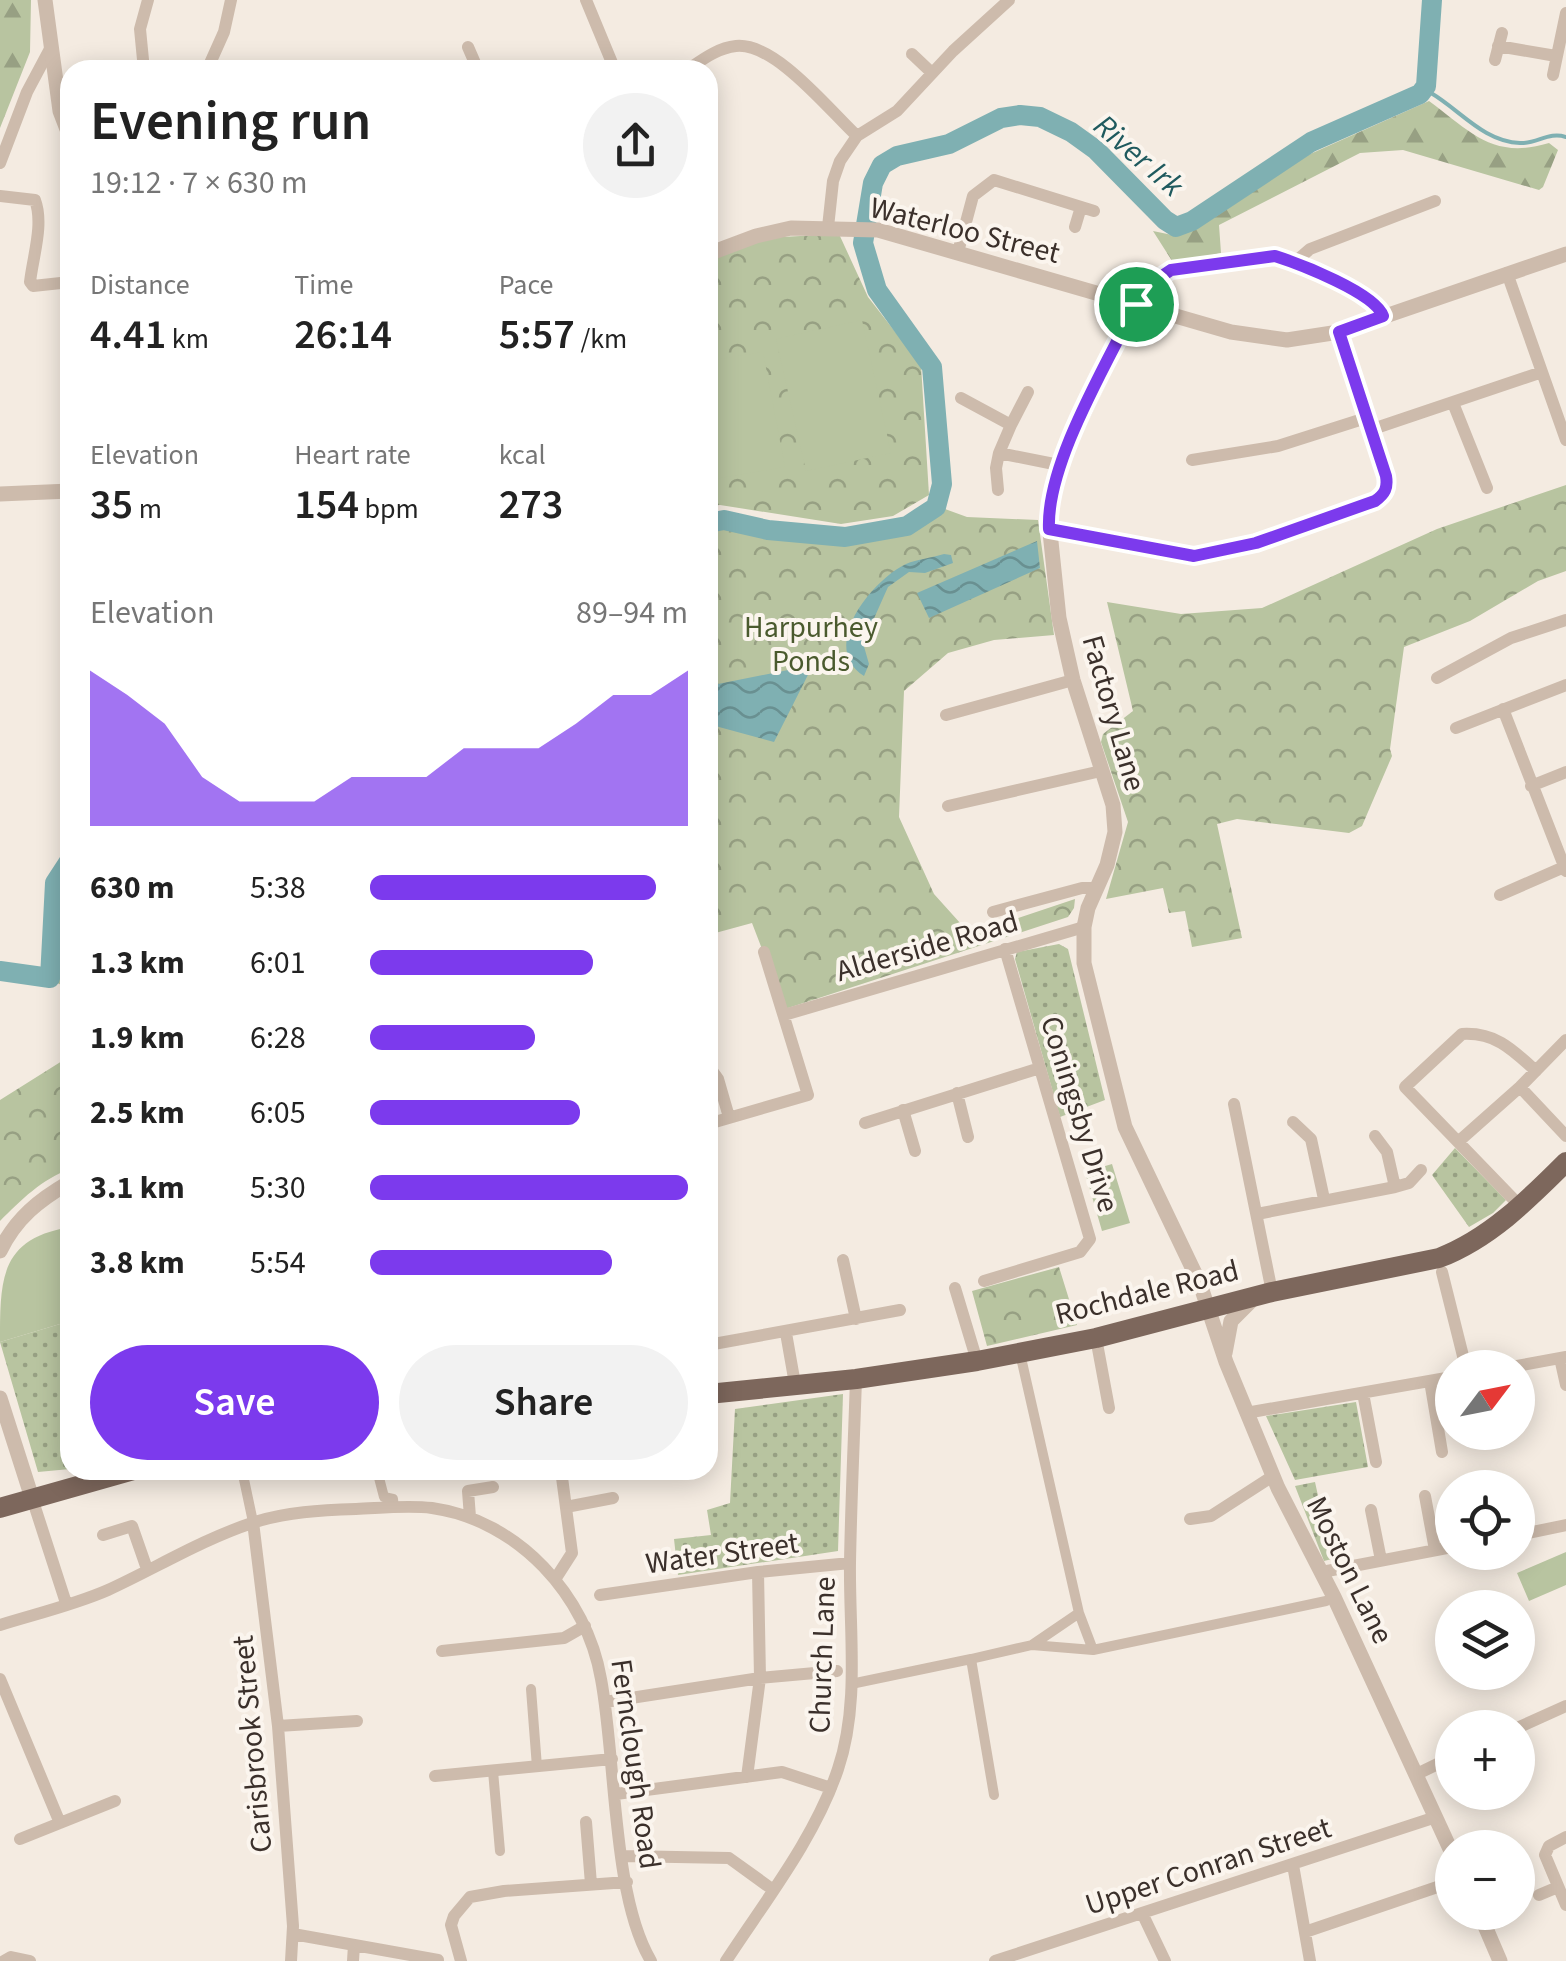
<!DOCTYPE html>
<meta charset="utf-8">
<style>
:root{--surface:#fff;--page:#f2f2f2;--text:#222;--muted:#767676;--accent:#7c3aed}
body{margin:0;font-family:"Source Sans 3",sans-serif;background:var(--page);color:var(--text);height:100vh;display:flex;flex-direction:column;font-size:38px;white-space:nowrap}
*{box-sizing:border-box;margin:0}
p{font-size:32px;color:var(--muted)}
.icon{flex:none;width:55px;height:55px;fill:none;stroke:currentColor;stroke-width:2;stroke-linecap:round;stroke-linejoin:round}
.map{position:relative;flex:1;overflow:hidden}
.drawer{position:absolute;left:60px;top:60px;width:658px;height:1420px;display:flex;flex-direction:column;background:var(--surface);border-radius:30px;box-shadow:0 5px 25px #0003}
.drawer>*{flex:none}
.needle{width:65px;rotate:58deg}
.controls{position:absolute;left:1435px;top:1350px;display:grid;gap:20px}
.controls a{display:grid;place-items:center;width:100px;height:100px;border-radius:50%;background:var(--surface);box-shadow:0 5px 25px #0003;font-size:50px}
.pin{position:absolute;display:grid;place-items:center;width:85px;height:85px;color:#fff;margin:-42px;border:5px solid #fff;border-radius:50%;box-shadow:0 2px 10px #0007}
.round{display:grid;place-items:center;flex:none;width:105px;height:105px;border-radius:52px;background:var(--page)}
.overview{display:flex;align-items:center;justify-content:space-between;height:170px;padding:0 30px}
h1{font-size:55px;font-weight:600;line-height:75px}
.metrics{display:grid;grid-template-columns:repeat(3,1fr);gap:15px;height:170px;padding:10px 30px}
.metrics div{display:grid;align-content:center}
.metrics b{font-size:42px;font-weight:600}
.metrics small{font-size:28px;font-weight:400}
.metrics p{font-size:28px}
.chart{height:280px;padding:20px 30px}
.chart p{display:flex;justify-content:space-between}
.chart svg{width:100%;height:180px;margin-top:10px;fill:var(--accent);opacity:.7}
.button{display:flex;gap:20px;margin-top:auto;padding:20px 30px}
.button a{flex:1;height:115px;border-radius:60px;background:var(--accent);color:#fff;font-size:40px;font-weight:600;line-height:115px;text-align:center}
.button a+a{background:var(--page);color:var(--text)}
ul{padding:0 30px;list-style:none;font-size:32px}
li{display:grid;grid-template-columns:160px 120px 1fr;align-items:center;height:75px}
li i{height:25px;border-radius:12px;background:var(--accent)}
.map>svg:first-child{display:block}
.grass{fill:url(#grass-dots)}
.forest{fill:url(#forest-firs)}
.park{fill:url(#park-crowns)}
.garden{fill:#b8c4a0}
.water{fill:url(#water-waves)}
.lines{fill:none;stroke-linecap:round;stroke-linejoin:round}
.stream{stroke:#7fb0b2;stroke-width:4}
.river{stroke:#7fb0b2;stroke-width:20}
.pedestrian{stroke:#cdbbac;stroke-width:10}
.minor{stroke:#cdbbac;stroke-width:12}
.tertiary{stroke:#cdbbac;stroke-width:15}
.primary{stroke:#7d675c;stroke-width:20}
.route-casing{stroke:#fff;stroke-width:20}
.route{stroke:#7c3aed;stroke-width:12}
.labels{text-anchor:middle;stroke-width:8;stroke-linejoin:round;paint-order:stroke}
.street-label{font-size:30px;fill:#3b302b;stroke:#fbf5ee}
.park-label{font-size:30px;fill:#4a5a2e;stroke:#fbf5ee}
.water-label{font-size:32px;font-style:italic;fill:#1f5a5e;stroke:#fbf5ee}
</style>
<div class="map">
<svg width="1566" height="1961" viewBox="0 0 1566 1961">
<defs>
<pattern id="grass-dots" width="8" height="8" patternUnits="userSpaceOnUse" patternTransform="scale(2.5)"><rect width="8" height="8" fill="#b8c4a0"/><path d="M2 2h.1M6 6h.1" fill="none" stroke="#97a083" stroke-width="1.8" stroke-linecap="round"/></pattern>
<pattern id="forest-firs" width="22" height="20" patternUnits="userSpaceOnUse" patternTransform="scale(2.5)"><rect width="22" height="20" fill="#b8c4a0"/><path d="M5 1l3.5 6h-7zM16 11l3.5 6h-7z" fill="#97a083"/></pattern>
<pattern id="park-crowns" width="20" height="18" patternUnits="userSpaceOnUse" patternTransform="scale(2.5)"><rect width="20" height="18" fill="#b8c4a0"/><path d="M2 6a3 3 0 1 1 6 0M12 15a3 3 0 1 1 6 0" fill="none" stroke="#97a083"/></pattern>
<pattern id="water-waves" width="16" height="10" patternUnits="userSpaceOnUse" patternTransform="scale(2.5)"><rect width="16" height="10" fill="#7fb0b2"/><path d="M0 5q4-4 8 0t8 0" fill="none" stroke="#699091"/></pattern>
</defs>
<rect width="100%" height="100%" fill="#f4ebe1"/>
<!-- grass -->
<path class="grass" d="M 1059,944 L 1068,949 L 1105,1100 L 1060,1117 L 1015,959 L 1017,952 Z
M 1455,1148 L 1506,1200 L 1493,1213 L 1469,1227 L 1432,1175 Z
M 70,1321 L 70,1469 L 38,1472 L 0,1342 Z
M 843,1394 L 838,1551 L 678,1575 L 674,1539 L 711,1535 L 707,1510 L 730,1503 L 735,1409 Z
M 1356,1402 L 1368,1467 L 1295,1480 L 1266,1416 Z
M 1315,1482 L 1332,1559 L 1324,1561 L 1295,1486 Z"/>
<!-- forest -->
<path class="forest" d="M 0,0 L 31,0 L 30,52 L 0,128 Z
M 1429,101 C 1471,132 1493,160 1549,143 L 1558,150 L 1543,187 L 1539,190 L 1403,150 L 1360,153 L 1219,225 L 1221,253 L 1174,264 L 1153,231 L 1177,236 L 1212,219 L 1308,155 Z"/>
<!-- park -->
<path class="park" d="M 839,234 L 868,297 L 921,365 L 929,495 L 893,516 L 841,524 L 720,505 L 708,506 L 708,258 L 761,238 Z
M 1566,485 L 1566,571 L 1538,581 L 1470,621 L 1404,647 L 1390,749 L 1392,756 L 1362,826 L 1349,833 L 1237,819 L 1217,824 L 1242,938 L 1192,947 L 1185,911 L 1169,913 L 1163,888 L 1106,899 L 1128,822 L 1101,742 L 1103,734 L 1133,711 L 1107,602 L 1181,614 L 1262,608 L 1437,529 Z
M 945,509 L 967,517 L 1038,520 L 1054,635 L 994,640 L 948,653 L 904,691 L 899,817 L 934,894 L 970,934 L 1075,899 L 1074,908 L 1068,917 L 785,1009 L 752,923 L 708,935 L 708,528 L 722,526 L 771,536 L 846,543 L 909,532 Z
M 70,870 L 70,990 L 54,981 L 60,885 Z
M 70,1056 L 70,1169 C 42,1179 21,1200 0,1221 L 0,1100 Z
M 1059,1267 L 1077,1325 L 987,1346 L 972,1291 Z"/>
<!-- garden -->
<path class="garden" d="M 862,320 L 891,453 L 806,471 L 776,339 Z
M 763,352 L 785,467 L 708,480 L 708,361 Z
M 1112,1164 L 1130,1223 L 1102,1231 L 1085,1172 Z
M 70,1227 L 70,1321 L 0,1342 C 0,1278 0,1239 70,1227 Z
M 1566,1552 L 1566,1585 L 1529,1601 L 1517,1573 Z"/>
<!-- water -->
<path class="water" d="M 1037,541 L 1040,568 L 929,618 L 917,593 Z
M 944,554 L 951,555 L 953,563 L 925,573 L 909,572 L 888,587 L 863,643 L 869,664 L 864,676 C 818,647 872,580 906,564 C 917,559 932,558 944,554 Z
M 813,665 L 774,742 L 708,724 L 708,686 Z"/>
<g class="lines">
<!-- stream -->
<path class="stream" d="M 1420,94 L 1431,93 C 1460,110 1484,142 1520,143 C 1537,144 1549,131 1566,137"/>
<!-- river -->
<path class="river" d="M 708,523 L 724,520 L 768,530 L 845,537 L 907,526 L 936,507 L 942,484 L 932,367 L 877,290 L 863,243 L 873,183 L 882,165 L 897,156 L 949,144 L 1001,118 L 1020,115 L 1040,117 L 1071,132 L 1096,150 L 1165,220 L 1176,227 L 1192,221 L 1311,142 L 1420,94 L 1426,86 L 1432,0
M 0,971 L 50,978 L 55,883 L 70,860"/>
<!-- pedestrian -->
<path class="pedestrian" d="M 1022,1362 L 1079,1613 L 1093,1650
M 242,1470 L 253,1522
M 377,1470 L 384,1497 L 393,1499 L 394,1508
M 1032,1645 L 1093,1650 L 1326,1601
M 851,1684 L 971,1659
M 531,1689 L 537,1767
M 493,1771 L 500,1851
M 994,1795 L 971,1659 L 1032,1645 L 1079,1613"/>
<!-- minor -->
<path class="minor" d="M 586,0 L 615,70
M 1498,46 L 1556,56
M 468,47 L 478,70
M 912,54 L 932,73
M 1495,60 L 1502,33
M 144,70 L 140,29 L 148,0
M 207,70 L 224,32 L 231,0
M 687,70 C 702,60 717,48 736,46 C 775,42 829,110 857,136
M 1553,75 L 1566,13
M 0,163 L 27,92 L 52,45
M 0,196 L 35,200 C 44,224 33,256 30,282 L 33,286 L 70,282
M 828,227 L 833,181 L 840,161 L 857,136 L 897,111 L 953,51 L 1009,0
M 1075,227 L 1081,207
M 958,252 L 973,196 L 994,180 L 1094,211
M 1295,262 L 1310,249 L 1435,201
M 1507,273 L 1566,440
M 68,283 L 70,335
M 1141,305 L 1153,281 L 1171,270 L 1275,256 L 1295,262 L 1370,300 L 1379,306 L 1383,317
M 961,398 L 1011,425 L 999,453 L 1059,465
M 1453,403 L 1487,488
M 1011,425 L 1028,392
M 1370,430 L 1542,372
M 1192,460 L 1278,446 L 1366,418
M 998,490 L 996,468 L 999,453
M 1049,529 L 1194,556 L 1256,543 L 1375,501 C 1385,494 1388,488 1386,476 L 1339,332
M 1437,678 L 1511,638 L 1566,620
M 1503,709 L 1566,871
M 946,715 L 1073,680
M 1456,728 L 1566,685
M 1531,786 L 1566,772
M 948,806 L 1101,771
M 1500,895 L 1564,867
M 993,912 L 1082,888 L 1095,888
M 784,1015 L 1084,927
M 708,1065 L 718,1079 L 729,1117
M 1520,1087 L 1566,1136
M 957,1093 L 968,1137
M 1234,1104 L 1272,1292
M 903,1110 L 915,1151
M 1293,1122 L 1311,1139 L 1324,1199
M 865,1123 L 1040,1068
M 708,1124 L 808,1095 L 764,952
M 1458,1142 L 1520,1087 L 1566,1040
M 1395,1187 L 1409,1183 L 1421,1170
M 1520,1206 L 1405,1087 L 1462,1034 C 1495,1032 1512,1049 1536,1071
M 1257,1214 L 1395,1187 L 1387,1152 L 1375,1136
M 843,1260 L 856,1319
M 1442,1272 L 1466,1368
M 984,1281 L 1080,1252 L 1090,1239 L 1005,949
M 955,1288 L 977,1361
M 786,1333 L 795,1384
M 1096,1338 L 1109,1408
M 708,1345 L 900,1310
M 1560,1358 L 1566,1385
M 1506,1368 L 1566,1357
M 1430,1381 L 1442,1452
M 1363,1393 L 1376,1462
M 1246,1413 L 1452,1377
M 1425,1496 L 1435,1550
M 32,1498 L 66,1603
M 566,1507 L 613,1498
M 1371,1510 L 1381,1560
M 470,1517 L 468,1491 L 493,1487
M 1190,1519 L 1211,1516 L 1273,1476
M 253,1522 L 278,1726 L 293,1926 L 291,1961
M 103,1535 L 132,1526 L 147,1569
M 1518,1535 L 1566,1525
M 1322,1572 L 1452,1547
M 556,1578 L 572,1553 L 561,1470
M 600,1595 L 758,1572 L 850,1563
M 0,1625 C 35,1614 74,1605 108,1590 C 156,1568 201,1540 252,1523 C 285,1512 322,1510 356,1509 C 381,1508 408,1505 432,1508 C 518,1520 587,1596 601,1679 C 616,1758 612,1896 651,1961
M 442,1651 L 564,1638 L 585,1626
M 0,1679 L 60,1823
M 605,1702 L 760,1678 L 837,1671
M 278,1726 L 357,1721
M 1517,1728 L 1566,1706
M 1417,1774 L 1452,1757
M 435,1776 L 612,1759
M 747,1777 L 760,1678 L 758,1572
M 616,1794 L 782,1772 L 831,1788
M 586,1822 L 591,1884
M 1566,1837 L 1549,1846 L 1545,1855 L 1566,1905
M 20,1839 L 115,1801
M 623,1856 L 729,1858 L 772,1889
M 1293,1865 L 1310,1961
M 1539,1895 L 1558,1887
M 1143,1915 L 1165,1961
M 1305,1932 L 1452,1882
M 293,1934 L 438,1960
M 4,1961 L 11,1957 L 30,1961
M 353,1961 L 354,1945
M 461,1961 L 451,1925 L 454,1916 L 470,1897 L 504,1891 L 627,1882
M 726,1961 C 765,1901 815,1838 838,1769 C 860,1704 849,1631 850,1563 C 851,1502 854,1440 856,1379
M 995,1961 L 1436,1817"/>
<!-- tertiary -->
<path class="tertiary" d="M 45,0 L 60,111 L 70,137
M 708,254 L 756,236 L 791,228 L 878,230 L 1231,332 L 1287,340 L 1339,332 L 1566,254
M 1136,303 L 1059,465 L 1048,513 L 1059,618 L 1073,680 L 1113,805 L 1115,832 L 1107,865 L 1088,908 L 1084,927 L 1084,963 L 1125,1127 L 1200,1284 L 1226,1362 L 1278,1488 L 1334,1597 L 1452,1853
M 0,494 L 70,491
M 0,1251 C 16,1218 39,1200 70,1182
M 1225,1353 L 1231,1321 L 1252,1300
M 0,1398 L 32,1498
M 1479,1912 L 1500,1961"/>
<!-- primary -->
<path class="primary" d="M 708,1394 L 856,1379 L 977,1361 L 1096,1338 L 1272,1292 L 1439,1258 C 1489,1239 1528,1200 1566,1162
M 0,1508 L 134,1470"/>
</g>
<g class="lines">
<!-- route casing -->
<g class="route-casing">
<path id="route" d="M 1275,256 C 1300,264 1375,293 1383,316 L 1339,332 L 1386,476 C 1388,488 1385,494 1375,501 L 1256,543 L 1194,556 L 1049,529 C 1046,464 1107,364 1136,304 L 1141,305 L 1153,282 L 1171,270 Z"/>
</g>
<!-- route -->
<use href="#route" class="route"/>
</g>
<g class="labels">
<!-- street labels -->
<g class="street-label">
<text transform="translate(965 230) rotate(14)" y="10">Waterloo Street</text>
<text transform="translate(1114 713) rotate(74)" y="10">Factory Lane</text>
<text transform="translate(927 946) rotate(-16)" y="10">Alderside Road</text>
<text transform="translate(1080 1114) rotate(73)" y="10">Coningsby Drive</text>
<text transform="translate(1147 1292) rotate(-14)" y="10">Rochdale Road</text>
<text transform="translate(722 1553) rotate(-8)" y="10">Water Street</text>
<text transform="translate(1350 1570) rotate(64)" y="10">Moston Lane</text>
<text transform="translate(822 1655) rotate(-88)" y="10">Church Lane</text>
<text transform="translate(252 1744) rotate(-95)" y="10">Carisbrook Street</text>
<text transform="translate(636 1764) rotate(82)" y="10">Fernclough Road</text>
<text transform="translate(1208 1866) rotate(-18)" y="10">Upper Conran Street</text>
</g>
<!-- park labels -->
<g class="park-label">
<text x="811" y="637">Harpurhey<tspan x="811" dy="34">Ponds</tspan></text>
</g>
<!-- water labels -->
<g class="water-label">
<text transform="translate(1139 155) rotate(41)" y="11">River Irk</text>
</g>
</g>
</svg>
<div class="controls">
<a><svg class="needle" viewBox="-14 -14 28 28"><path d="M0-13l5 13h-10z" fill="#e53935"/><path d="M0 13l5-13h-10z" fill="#767676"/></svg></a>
<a><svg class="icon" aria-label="locate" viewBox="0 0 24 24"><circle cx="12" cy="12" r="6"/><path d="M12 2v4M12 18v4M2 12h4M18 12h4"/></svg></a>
<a><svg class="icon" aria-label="layers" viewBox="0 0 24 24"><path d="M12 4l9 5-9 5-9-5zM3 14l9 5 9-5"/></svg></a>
<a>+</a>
<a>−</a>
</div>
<div class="pin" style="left:1136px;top:304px;background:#1e9e55"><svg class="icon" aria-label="arrive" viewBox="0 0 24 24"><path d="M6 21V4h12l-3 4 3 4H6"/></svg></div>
<section class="drawer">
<div class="overview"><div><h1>Evening run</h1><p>19:12 · 7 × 630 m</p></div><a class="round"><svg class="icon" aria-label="share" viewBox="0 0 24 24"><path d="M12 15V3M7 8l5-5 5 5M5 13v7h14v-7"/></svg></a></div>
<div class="metrics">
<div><p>Distance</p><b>4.41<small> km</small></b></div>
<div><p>Time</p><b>26:14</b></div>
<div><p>Pace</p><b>5:57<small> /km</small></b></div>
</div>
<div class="metrics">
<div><p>Elevation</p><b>35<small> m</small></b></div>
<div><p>Heart rate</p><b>154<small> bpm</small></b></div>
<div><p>kcal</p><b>273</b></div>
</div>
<div class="chart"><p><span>Elevation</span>89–94 m</p>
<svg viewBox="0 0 160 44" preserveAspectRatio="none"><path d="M0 44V6L10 12L20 19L30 32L40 38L50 38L60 38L70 32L80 32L90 32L100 25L110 25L120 25L130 19L140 12L150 12L160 6V44z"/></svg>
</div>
<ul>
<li><b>630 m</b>5:38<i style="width:90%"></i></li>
<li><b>1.3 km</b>6:01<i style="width:70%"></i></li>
<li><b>1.9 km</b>6:28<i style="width:52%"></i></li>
<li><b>2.5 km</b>6:05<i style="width:66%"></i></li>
<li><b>3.1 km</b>5:30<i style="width:100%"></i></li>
<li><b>3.8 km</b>5:54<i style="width:76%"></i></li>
</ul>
<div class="button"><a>Save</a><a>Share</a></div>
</section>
</div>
